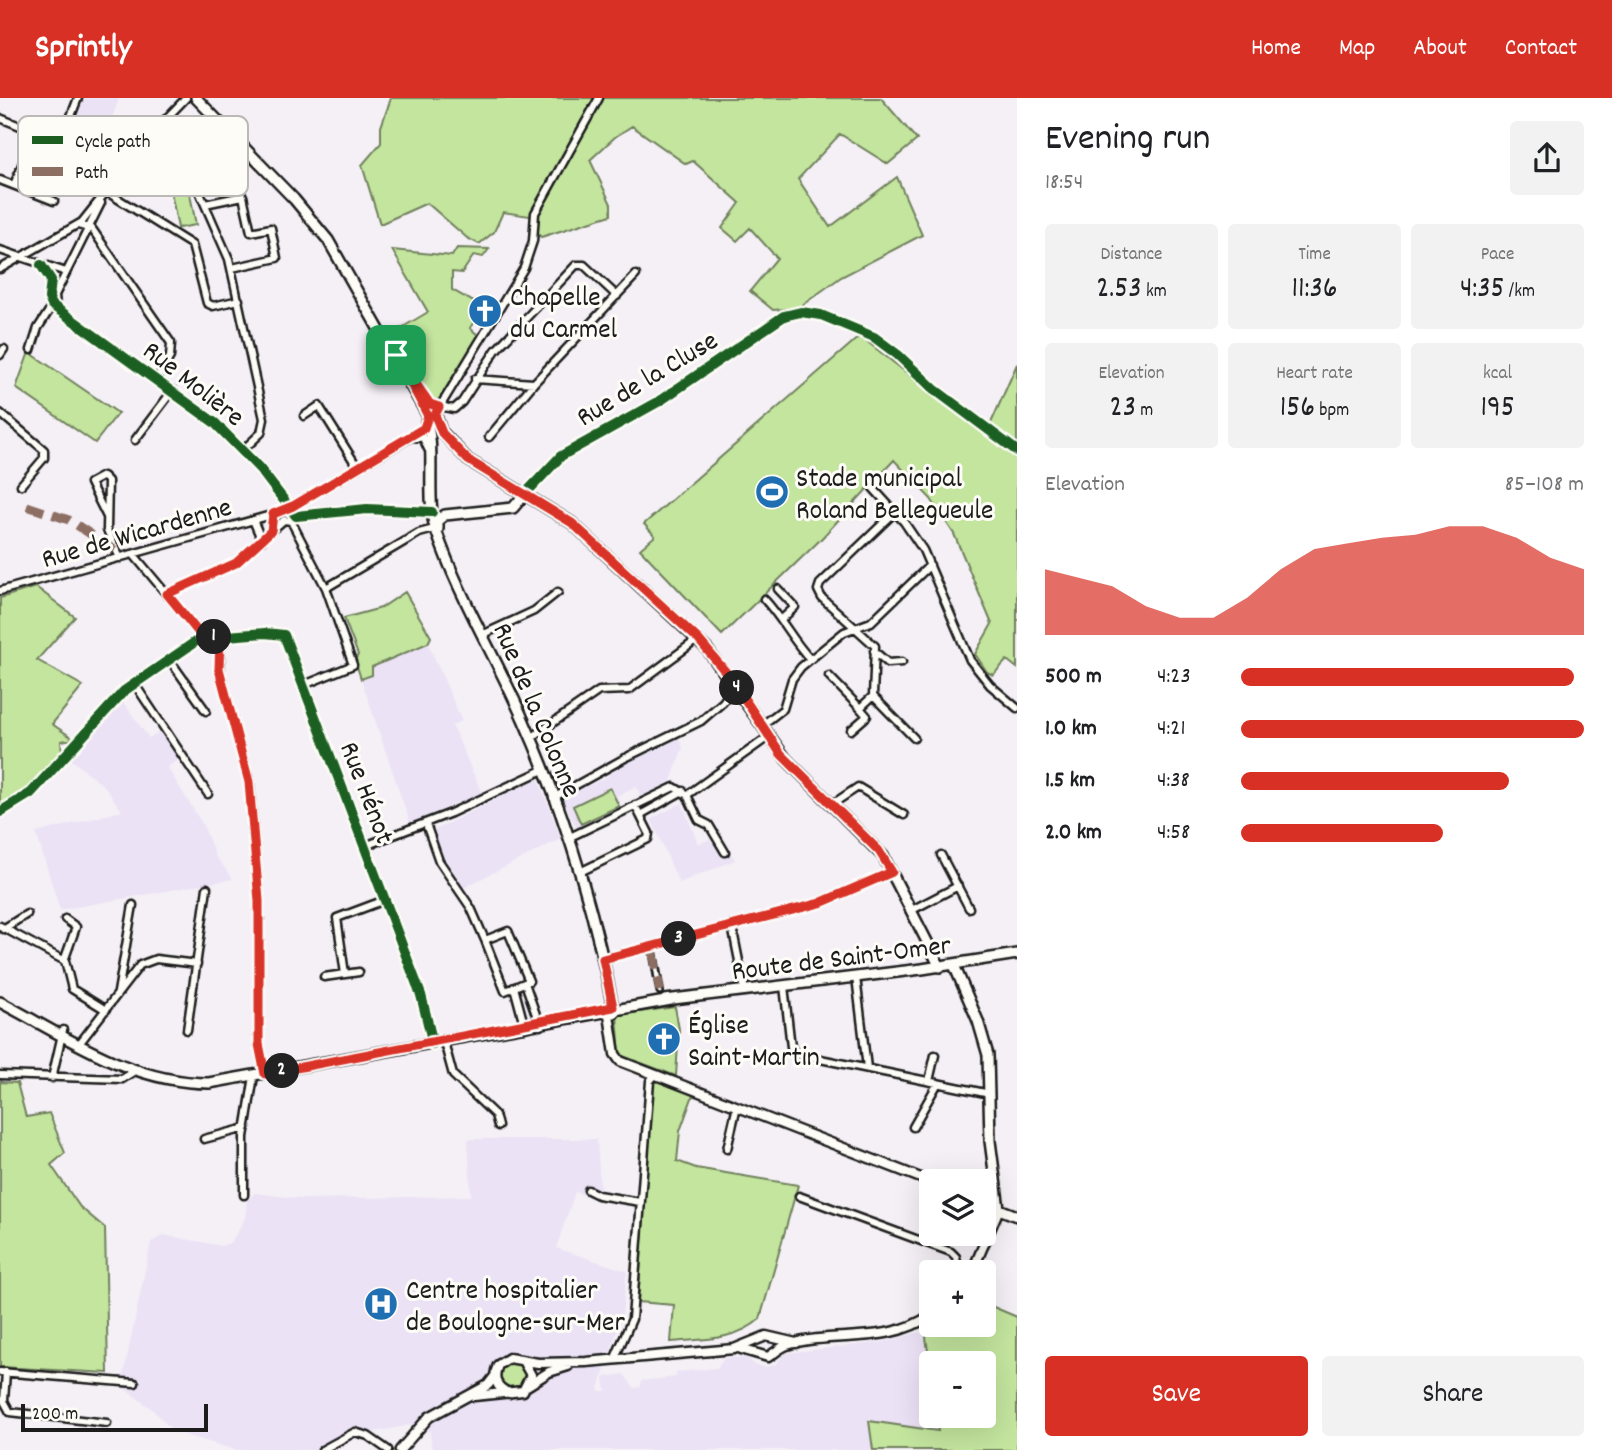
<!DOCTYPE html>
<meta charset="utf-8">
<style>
:root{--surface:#fff;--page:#f2f2f2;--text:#202124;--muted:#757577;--accent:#d93025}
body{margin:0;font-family:Dekko,sans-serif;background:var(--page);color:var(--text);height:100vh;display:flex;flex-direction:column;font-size:26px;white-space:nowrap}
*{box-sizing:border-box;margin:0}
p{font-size:23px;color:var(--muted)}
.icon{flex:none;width:38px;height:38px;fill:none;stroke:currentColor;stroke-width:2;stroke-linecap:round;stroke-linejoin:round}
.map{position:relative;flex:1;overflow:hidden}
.sheet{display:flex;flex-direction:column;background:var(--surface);width:595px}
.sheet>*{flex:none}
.fabs{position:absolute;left:919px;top:1071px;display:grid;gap:14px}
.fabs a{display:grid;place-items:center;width:77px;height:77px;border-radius:7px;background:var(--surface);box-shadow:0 7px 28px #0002;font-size:35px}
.scale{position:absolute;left:21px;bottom:18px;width:187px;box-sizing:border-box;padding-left:7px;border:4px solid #1c1c1c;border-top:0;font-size:19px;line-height:24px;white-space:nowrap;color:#1c1c1c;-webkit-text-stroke:5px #fdfcf7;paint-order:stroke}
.pin{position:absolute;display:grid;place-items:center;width:60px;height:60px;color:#fff;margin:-30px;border-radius:14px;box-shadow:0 4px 10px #0006}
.km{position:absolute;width:35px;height:35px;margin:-18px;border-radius:50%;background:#222;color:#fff;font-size:19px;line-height:35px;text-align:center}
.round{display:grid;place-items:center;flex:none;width:74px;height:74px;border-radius:7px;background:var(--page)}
.head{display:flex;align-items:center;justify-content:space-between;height:119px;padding:0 28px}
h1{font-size:38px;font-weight:600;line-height:52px}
.figures{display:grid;grid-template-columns:repeat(3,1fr);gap:10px;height:119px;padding:7px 28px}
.figures div{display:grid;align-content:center;border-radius:7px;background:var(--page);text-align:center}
.figures b{font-size:30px;font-weight:600}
.figures small{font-size:19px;font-weight:400}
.figures p{font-size:19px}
.chart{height:196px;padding:14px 28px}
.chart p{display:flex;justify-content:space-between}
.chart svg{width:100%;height:126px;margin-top:7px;fill:var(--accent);opacity:.7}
.action{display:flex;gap:14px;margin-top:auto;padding:14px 28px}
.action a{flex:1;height:80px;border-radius:7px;background:var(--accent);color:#fff;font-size:28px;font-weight:600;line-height:80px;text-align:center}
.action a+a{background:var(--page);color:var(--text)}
ul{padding:0 28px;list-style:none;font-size:23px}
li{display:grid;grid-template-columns:112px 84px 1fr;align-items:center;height:52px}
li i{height:18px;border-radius:9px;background:var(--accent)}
header{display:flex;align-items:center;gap:42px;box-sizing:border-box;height:98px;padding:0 35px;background:var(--accent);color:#fff}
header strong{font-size:33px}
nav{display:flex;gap:38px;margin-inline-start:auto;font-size:24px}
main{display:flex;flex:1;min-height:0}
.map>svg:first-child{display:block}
.built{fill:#ebe2f5}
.green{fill:#c3e59e;stroke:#70805d;stroke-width:2}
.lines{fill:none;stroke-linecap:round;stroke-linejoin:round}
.pedestrian-casing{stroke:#1c1c1c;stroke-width:10}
.minor-casing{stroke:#1c1c1c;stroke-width:11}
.tertiary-casing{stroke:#1c1c1c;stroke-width:13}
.secondary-casing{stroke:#1c1c1c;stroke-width:14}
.pedestrian{stroke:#fdfcf7;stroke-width:4.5}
.minor{stroke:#fdfcf7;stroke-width:6}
.tertiary{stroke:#fdfcf7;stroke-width:8}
.secondary{stroke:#fdfcf7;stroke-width:9}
.quiet{stroke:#8d6e63;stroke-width:9;stroke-dasharray:18 9;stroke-linecap:butt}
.cycleway-casing{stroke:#fdfcf7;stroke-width:15}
.cycleway{stroke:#1b5e20;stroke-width:10}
.route-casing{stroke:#fff;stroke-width:14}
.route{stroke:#d93025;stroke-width:9}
.labels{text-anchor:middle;stroke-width:6;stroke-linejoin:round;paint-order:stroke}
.poi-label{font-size:28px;fill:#1c1c1c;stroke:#fdfcf7;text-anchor:start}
.street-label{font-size:28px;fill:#1c1c1c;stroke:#fdfcf7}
.key{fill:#fdfcf7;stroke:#bab9b5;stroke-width:2}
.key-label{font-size:19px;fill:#1c1c1c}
</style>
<header>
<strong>Sprintly</strong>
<nav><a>Home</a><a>Map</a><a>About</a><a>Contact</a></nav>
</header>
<main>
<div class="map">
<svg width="1017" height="1352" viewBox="0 0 1017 1352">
<rect width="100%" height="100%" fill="#f5f0f6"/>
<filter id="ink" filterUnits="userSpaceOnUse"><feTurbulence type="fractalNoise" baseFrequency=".0143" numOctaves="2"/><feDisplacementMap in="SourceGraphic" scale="14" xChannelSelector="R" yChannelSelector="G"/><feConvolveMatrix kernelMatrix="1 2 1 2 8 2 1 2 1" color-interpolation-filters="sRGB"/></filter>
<g filter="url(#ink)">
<!-- built -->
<path class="built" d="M 84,0 L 119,0 L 111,23 L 97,18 L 82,25 L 75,22 Z
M 428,545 L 462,623 L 452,627 L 482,695 L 410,725 L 361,581 L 372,577 L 372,569 Z
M 121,601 L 149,640 L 162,632 L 180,661 L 167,669 L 203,727 L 216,759 L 233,781 L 60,812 L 36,735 L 122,713 L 105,689 L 68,659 Z
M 678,638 L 683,649 L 671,683 L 641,699 L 636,688 L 617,698 L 621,709 L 577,731 L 561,698 L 565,695 L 567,698 L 609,678 L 608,675 L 615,671 L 614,668 L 654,653 L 674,643 L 673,640 Z
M 538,680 L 561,741 L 463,790 L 444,763 L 431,734 Z
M 682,705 L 698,746 L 710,741 L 712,746 L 718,743 L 724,757 L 730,754 L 735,762 L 679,785 L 651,721 Z
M 468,1041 L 597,1041 L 601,1103 L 575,1094 L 556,1150 L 627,1173 L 622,1217 L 598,1293 L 606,1293 L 604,1279 L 624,1276 L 634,1290 L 641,1289 L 641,1283 L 676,1279 L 676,1274 L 717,1270 L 724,1260 L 747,1259 L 755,1267 L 765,1269 L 775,1267 L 785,1255 L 883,1244 L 920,1234 L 926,1239 L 931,1275 L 931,1318 L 936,1318 L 938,1333 L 870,1323 L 873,1352 L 432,1352 L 430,1333 L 411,1327 L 348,1339 L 326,1352 L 236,1352 L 174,1334 L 152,1311 L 121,1288 L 151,1144 L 164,1137 L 222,1148 L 231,1144 L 238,1133 L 245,1120 L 247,1103 L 255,1095 L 303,1101 L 471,1098 Z"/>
<!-- green -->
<path class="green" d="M 391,0 L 881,0 L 917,42 L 888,66 L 840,36 L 798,81 L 830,129 L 897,79 L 922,137 L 841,179 L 798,210 L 773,212 L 750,193 L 777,160 L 750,130 L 737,143 L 722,130 L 740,105 L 693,63 L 686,66 L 632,28 L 615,39 L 590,62 L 611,106 L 611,117 L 541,139 L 537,135 L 537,119 L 503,114 L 494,134 L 479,146 L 467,140 L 427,105 L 380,126 L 362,67 L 381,45 L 381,29 Z
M 189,91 L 196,127 L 178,130 L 171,94 Z
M 457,150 L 489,151 L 483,159 L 474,157 L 462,175 L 452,174 L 452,192 L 483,209 L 470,230 L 479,238 L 437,304 L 431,304 L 393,235 L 428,214 L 392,152 L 452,158 Z
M 860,238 L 941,302 L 988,332 L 1017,266 L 1017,570 L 1007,562 L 993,577 L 987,574 L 975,556 L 992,526 L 954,436 L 931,401 L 894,362 L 820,442 L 722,537 L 640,451 L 655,438 L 644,426 Z
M 29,254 L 118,315 L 95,345 L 16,290 Z
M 36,489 L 75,519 L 37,562 L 83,588 L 52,626 L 74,641 L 61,643 L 62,655 L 27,693 L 0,709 L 0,500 Z
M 405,494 L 431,539 L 428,545 L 372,569 L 372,577 L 361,581 L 355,562 L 358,557 L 344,520 L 381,510 Z
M 610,690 L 619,708 L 581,726 L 573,708 Z
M 675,909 L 679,931 L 676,978 L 620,957 L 617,917 Z
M 657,983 L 693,997 L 680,1033 L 677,1063 L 696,1070 L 798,1087 L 760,1221 C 735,1243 703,1241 671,1244 L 674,1207 L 638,1204 L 653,984 Z
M 0,984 L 17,985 L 26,1019 L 49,1015 L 65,1055 L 51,1067 L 80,1109 L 105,1130 L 108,1275 L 0,1269 Z
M 984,1205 L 1017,1219 L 1017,1352 L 873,1352 L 869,1323 L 938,1333 L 936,1318 L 984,1318 L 984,1265 L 931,1265 L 931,1275 L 926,1239 L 938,1227 L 984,1227 Z
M498 1277a14 14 0 1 1 28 0a14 14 0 1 1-28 0Z"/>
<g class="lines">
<!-- pedestrian casing -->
<g class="pedestrian-casing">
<path id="pedestrian" d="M 653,853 L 660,893"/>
</g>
<!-- minor casing -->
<g class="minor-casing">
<path id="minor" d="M 0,20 L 125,70
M 162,24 L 187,66 L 229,161 L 264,321 L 261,335 L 243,352
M 61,44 L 78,0
M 0,82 L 54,103
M 14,87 L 35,34
M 107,94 L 192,147 L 207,205 L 213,208 L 239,202
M 205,106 L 243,98 L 251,134 L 271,130 L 277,160 L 232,170
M 78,127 L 92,131 L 171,245 L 170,259 L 157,281
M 0,152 L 66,174
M 41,167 L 51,182 L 49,200 L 52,207 L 215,325 L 260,371 L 296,418 L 367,411 L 432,414
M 0,171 L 82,124 L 157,30 L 186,0
M 56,208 L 55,197 L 101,105
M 31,252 L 38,230 L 54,205
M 0,257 L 4,251
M 404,269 L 430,306 L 454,311 L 462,304 L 496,252 L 576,167 L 584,167 L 617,198
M 475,281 L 534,285
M 0,315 L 44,352 L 44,360 L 21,387
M 435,317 L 524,170 L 533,143 L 535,115 L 599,0
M 304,318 L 319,308 L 358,370
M 412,339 L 423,340 L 428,351
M 489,339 L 534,285 L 636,177
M 135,342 L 173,292
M 873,390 L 904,424 L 923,452 L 970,562 L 990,587 L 1017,610
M 524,397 L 561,358 L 658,304 L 784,218 L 801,214 L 821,217 L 874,239 L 898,257 L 934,291 L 1017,353
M 895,414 L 820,486 L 818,492 L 822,500 L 875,548 L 873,598 L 914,640
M 107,419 L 90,385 L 103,378 L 108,383 L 107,432 L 120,460
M 253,422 L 262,443
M 271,433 L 284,422 L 291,423 L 326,490 L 353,567 L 304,587
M 134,457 L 203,540
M 326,490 L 419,435 L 438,430
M 778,491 L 795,509 L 782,521
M 0,493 L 282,414 L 416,336 L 427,327
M 167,496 L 236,465 L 271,433 L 273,416
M 764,501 C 782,520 792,542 810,561
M 482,537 L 534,513 L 558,494
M 220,539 L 220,575 L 250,687 L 259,803 L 259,946 L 265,976
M 874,553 L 888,565 L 902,564
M 169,561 L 206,613
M 829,578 L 860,610
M 134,585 L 208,696
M 761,628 L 783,611 L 792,581 L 801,569 L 844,534 L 871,524 L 930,467
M 851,632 L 867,618 L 860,610 L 873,598
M 531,640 L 599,593 L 629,592 L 698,541
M 629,658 L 701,623 L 723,604 L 735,587
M 687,697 L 768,639
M 553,700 L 625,660
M 831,707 L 858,689 L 904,717
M 0,714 L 31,695 L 124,593 L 195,544 L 203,540 L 265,535 L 284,537 L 421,897 L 433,946
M 640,717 L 683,693
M 426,726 L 439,763 L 471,810 L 485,842
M 568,740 L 674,689 L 687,697 L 699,722 L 709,727 L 725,754
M 365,748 L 451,715 L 543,672
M 941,757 L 969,810
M 580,774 L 648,741 L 649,735 L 635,707
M 912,812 L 958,788
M 0,828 L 65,863 L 72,891 L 106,912
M 732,828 L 745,893
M 3,831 L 27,816
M 508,833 L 529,883 L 505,893 L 485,842 Z
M 603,861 L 820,805 L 892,774
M 64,863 L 76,829 L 65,821
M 345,876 L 337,820 L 385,802
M 324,879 L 359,874
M 856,879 L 867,970
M 525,885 L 540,928
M 784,888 L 791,949 L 796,956 L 990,996
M 514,889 L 525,930
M 118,894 L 133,807
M 187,932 L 207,790
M 444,944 L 453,977 L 495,1017 L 498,1028
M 79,946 L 140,867 L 156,861 L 197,866
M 0,977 L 122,981 L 138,971
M 52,980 L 63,932
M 929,983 L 935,957
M 913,1029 L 938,985
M 204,1041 L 246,1030
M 727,1051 L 737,1008
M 588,1092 L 598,1097 L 640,1104
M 244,1097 L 244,1039 L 254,978
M 799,1098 L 951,1154 L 956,1159 L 958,1170 L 964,1174
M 614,1262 L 632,1221 L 650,983 L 655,977
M 0,1274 L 135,1285
M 6,1274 L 4,1303 L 10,1314 L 107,1325
M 322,1352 L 355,1334 L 368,1338 L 388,1352"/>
</g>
<!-- tertiary casing -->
<g class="tertiary-casing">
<path id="tertiary" d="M 608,910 L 615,956 L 620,963 L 931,1084
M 972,1174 L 999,1111 L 984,1105
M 741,1251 L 768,1259 C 775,1255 779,1250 787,1247 C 835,1232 887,1248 931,1217
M 527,1288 L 549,1274 L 568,1268
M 509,1295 C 496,1290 492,1280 498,1267 L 509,1260 L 538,1265 L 586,1264 L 734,1251 L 766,1238 L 796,1245
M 474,1298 L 523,1293 L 531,1277 L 523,1263
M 400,1352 L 429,1319 L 488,1287 L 495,1278"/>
</g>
<!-- secondary casing -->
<g class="secondary-casing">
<path id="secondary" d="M 196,0 L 294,101 L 328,142 L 428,318
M 428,318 L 436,318 L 441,333 L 468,362 L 572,425 L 707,551 L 786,661 L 883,758 L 940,869
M 428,318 L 426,324 C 436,342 426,403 435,429 C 457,496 495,557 523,621 C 565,715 595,814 614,915
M 438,431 L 438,422 L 445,417 L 513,410 L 524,397
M 954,867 L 978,923 L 988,957 L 990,1043 L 999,1111 L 1017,1118
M 665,902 L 922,871 L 1017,856
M 0,904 C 67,939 131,985 209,985 L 671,902"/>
</g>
<!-- pedestrian -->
<use href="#pedestrian" class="pedestrian"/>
<!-- minor -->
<use href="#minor" class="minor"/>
<!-- tertiary -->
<use href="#tertiary" class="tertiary"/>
<!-- secondary -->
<use href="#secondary" class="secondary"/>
<!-- quiet -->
<path class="quiet" d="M 27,408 L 69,422 L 116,453
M 653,853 L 660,893"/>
<!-- cycleway casing -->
<g class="cycleway-casing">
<path id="cycleway" d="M 41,167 L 51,182 L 49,200 L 52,207 L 215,325 L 260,371 L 296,418 L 367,411 L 432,414
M 524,397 L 561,358 L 658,304 L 784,218 L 801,214 L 821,217 L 874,239 L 898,257 L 934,291 L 1017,353
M 0,714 L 31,695 L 124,593 L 195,544 L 203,540 L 265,535 L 284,537 L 421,897 L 433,946"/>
</g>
<!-- cycleway -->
<use href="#cycleway" class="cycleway"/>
</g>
</g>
<g class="lines" filter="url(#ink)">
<!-- route casing -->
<g class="route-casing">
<path id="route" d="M 396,257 L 430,306 L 439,309 L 435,317 L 442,335 L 468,362 L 572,425 L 698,541 L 730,579 L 781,656 L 879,753 L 892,774 L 820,805 L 603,861 L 613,909 L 265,976 L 259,946 L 259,803 L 249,684 L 219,571 L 220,539 L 203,540 L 167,496 L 236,465 L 271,433 L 273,416 L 293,408 L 424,330 L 428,318 Z"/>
</g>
<!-- route -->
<use href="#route" class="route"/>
</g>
<!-- icons -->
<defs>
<g id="church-disc" transform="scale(1.75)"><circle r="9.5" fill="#1f6fb2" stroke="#fdfcf7"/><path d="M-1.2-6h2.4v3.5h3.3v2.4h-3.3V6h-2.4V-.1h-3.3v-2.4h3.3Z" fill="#fff"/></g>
<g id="stadium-disc" transform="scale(1.75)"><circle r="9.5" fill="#1f6fb2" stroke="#fdfcf7"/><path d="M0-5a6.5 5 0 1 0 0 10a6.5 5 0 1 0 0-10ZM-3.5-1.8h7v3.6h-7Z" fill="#fff"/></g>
<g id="hospital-disc" transform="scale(1.75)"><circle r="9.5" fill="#1f6fb2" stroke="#fdfcf7"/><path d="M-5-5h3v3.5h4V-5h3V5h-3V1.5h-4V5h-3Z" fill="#fff"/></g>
</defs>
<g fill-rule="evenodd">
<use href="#church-disc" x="485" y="213"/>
<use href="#stadium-disc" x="772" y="394"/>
<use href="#church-disc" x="664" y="941"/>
<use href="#hospital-disc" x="381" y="1206"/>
</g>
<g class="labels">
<!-- poi labels -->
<g class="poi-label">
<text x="510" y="207">Chapelle<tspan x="510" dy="32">du Carmel</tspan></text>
<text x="796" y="388">Stade municipal<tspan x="796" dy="32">Roland Bellegueule</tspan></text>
<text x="688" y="935">Église<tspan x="688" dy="32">Saint-Martin</tspan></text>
<text x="406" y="1200">Centre hospitalier<tspan x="406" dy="32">de Boulogne-sur-Mer</tspan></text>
</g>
<!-- street labels -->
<g class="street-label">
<text transform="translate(646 279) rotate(-31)" y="10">Rue de la Cluse</text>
<text transform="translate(195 284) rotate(38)" y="10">Rue Molière</text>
<text transform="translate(136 433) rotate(-16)" y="10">Rue de Wicardenne</text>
<text transform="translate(539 611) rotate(67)" y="10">Rue de la Colonne</text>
<text transform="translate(369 694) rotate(69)" y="10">Rue Hénot</text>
<text transform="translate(841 858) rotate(-7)" y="10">Route de Saint-Omer</text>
</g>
</g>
<!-- legend -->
<rect x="18" y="18" width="230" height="80" rx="10" class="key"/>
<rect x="32" y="38" width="31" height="8" fill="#1b5e20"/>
<rect x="32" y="69" width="31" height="9" fill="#8d6e63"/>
<g class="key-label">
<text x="75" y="49">Cycle path</text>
<text x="75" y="80">Path</text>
</g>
</svg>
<div class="fabs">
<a><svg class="icon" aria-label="layers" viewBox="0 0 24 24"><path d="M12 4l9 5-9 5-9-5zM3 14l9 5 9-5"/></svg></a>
<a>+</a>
<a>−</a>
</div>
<div class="scale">200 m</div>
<div class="pin" style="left:396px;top:257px;background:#1e9e55"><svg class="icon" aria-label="arrive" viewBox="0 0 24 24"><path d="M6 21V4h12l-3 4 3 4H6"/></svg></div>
<b class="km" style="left:214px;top:539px">1</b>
<b class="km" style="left:282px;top:973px">2</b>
<b class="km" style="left:679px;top:841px">3</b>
<b class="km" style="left:737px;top:590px">4</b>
</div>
<section class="sheet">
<div class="head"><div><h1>Evening run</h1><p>18:54</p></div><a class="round"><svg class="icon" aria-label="share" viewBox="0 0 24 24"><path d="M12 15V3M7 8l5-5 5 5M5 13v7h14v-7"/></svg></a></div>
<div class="figures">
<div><p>Distance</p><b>2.53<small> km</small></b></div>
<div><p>Time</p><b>11:36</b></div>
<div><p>Pace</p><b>4:35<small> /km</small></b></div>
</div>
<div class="figures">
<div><p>Elevation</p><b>23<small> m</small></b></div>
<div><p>Heart rate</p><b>156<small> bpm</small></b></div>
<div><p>kcal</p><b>195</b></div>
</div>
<div class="chart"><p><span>Elevation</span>85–108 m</p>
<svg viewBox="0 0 160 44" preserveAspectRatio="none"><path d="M0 44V21L10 24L20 27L30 34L40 38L50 38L60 31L70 21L80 14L90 12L100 10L110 9L120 6L130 6L140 10L150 17L160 21V44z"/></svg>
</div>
<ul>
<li><b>500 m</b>4:23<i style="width:97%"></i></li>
<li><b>1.0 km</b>4:21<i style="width:100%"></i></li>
<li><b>1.5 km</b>4:38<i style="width:78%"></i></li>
<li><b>2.0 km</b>4:58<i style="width:59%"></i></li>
</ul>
<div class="action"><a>Save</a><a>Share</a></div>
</section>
</main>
